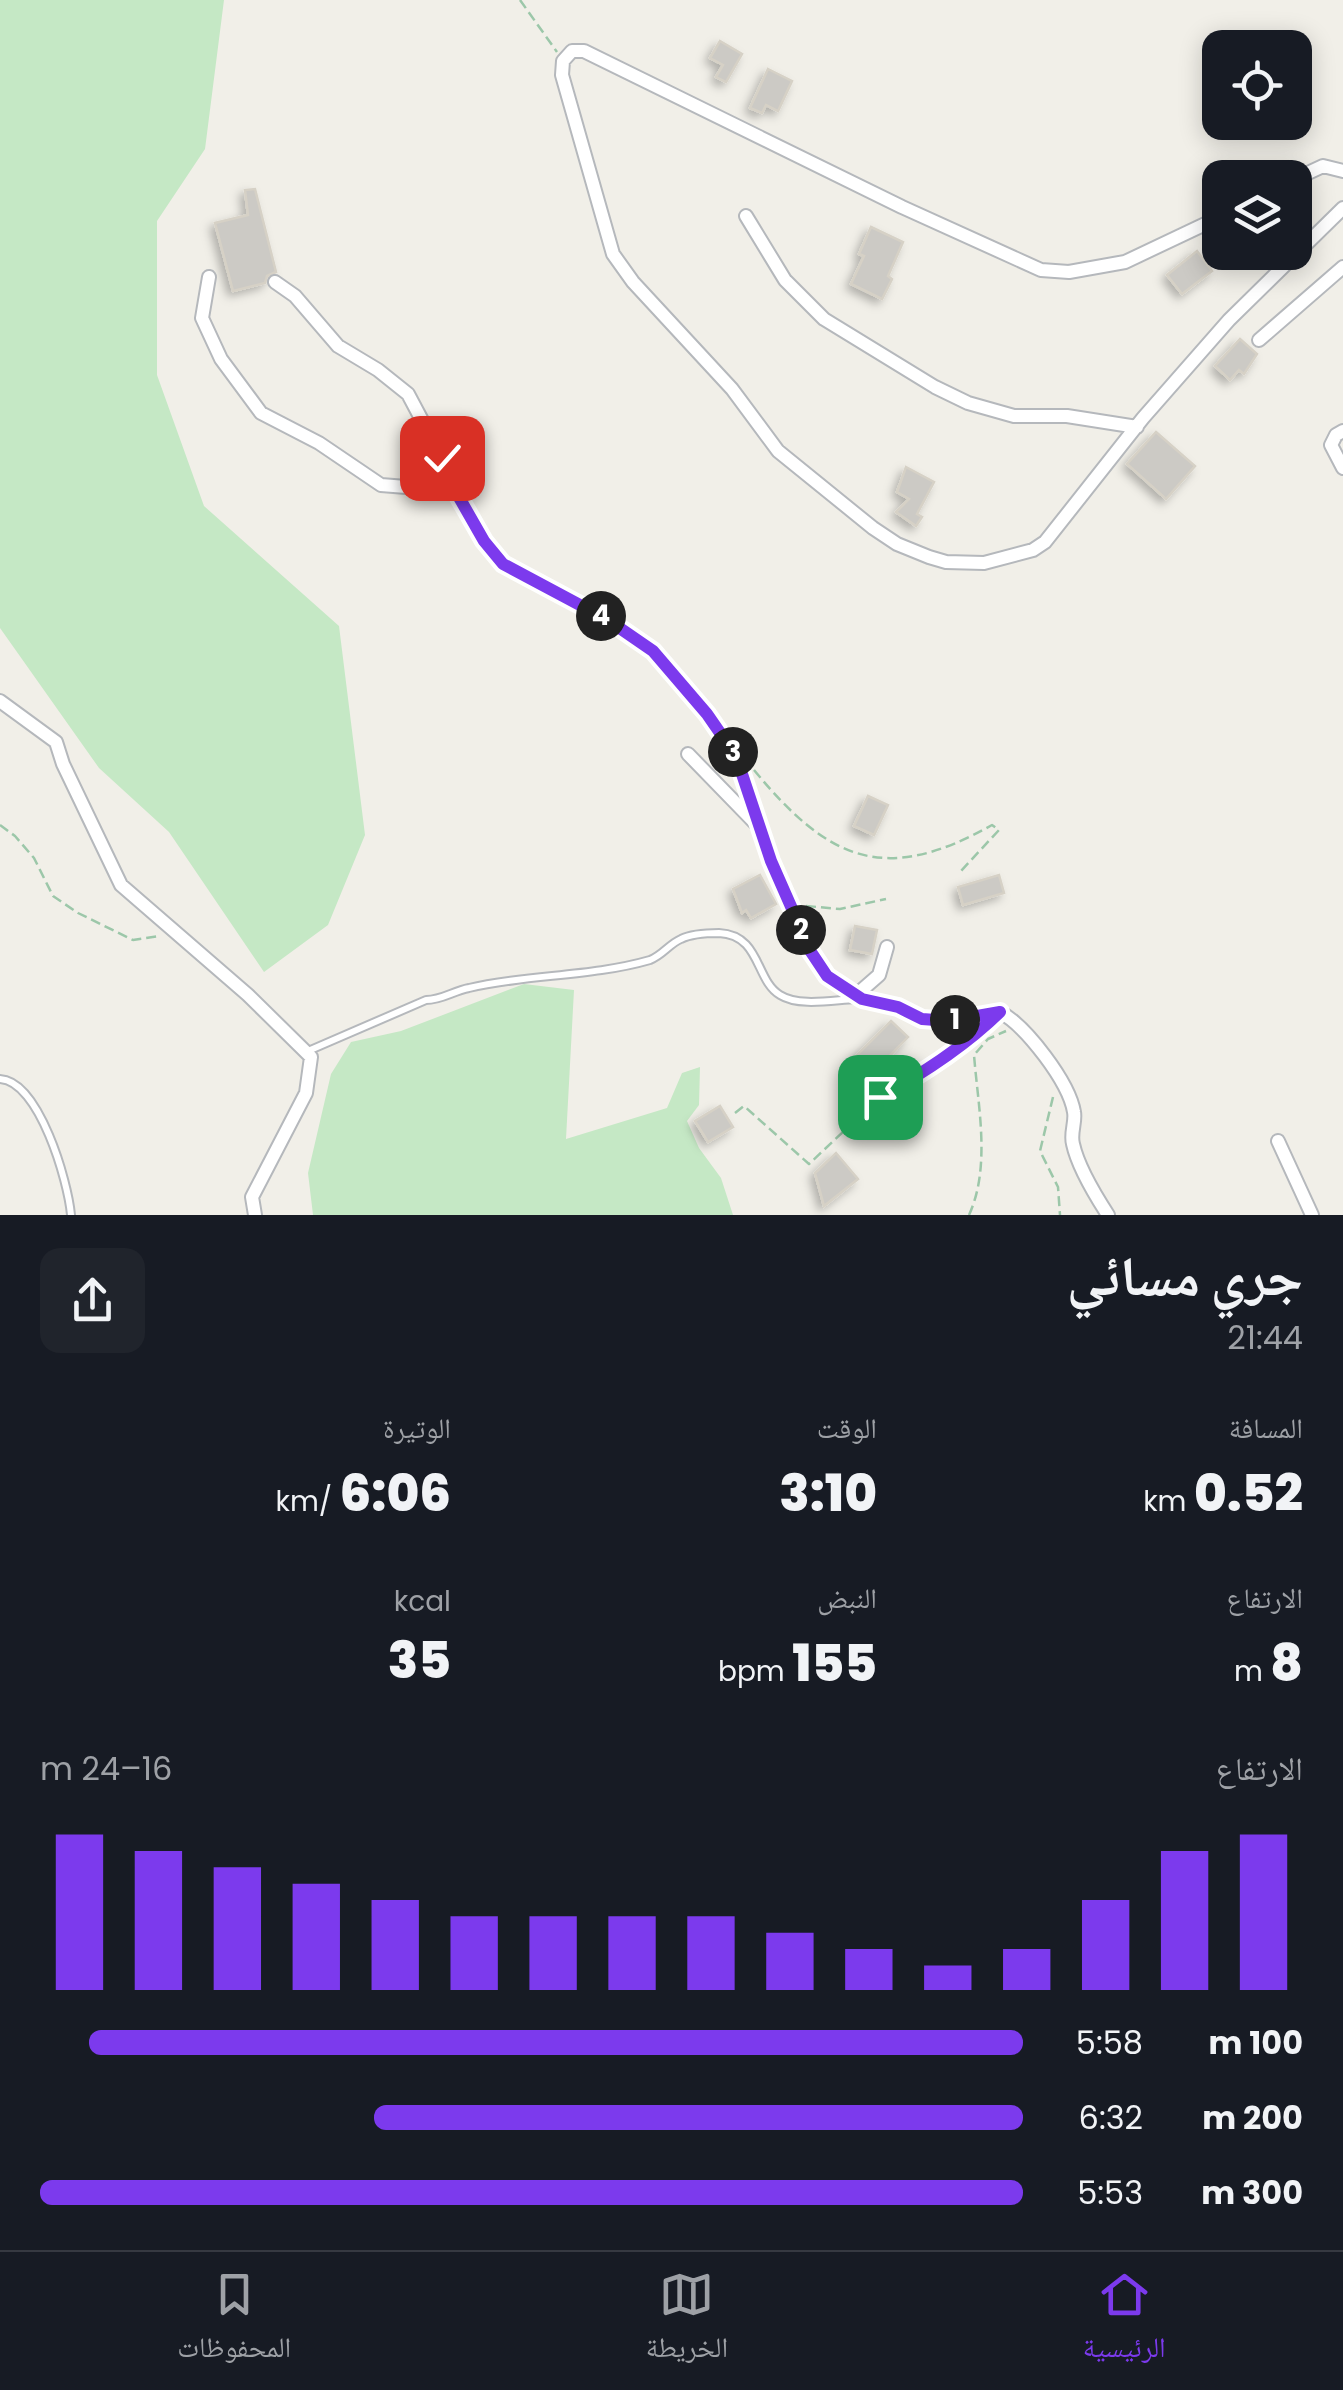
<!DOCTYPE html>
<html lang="ar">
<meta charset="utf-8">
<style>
:root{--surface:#171b24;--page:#20242c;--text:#f1f3f6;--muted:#9ea1a6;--line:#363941;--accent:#7c3aed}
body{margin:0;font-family:Poppins,"Noto Naskh Arabic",sans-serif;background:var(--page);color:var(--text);direction:rtl;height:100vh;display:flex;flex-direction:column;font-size:38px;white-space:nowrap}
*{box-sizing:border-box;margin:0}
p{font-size:32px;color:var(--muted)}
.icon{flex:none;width:55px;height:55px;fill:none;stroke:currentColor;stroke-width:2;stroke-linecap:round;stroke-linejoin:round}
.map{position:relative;height:1215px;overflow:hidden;direction:ltr}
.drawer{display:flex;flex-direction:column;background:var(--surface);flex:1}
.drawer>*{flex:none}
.controls{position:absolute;left:1202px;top:30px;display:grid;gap:20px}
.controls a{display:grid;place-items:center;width:110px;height:110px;border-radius:20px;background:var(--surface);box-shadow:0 5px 25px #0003;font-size:50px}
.pin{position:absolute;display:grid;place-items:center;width:85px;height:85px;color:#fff;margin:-42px;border-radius:20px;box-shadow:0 5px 15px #0006}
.km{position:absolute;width:50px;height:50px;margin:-25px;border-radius:50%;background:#222;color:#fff;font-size:28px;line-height:50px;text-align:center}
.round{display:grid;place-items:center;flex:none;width:105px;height:105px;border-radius:20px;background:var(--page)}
.overview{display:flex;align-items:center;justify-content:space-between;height:170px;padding:0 40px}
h1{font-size:55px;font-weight:800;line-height:75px}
.metrics{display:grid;grid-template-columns:repeat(3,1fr);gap:15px;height:170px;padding:10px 40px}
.metrics div{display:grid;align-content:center}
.metrics b{font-size:50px;font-weight:800}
.metrics small{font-size:28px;font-weight:400}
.metrics p{font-size:28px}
.chart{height:280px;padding:20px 40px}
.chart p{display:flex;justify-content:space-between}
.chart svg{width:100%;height:180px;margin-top:10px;stroke:var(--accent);stroke-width:6}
ul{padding:0 40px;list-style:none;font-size:32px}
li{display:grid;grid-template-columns:160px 120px 1fr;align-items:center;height:75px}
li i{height:25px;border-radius:12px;background:var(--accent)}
.tabs{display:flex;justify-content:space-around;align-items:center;height:140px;border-top:2px solid var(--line);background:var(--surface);font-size:28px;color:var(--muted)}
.tabs a{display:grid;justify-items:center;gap:5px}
.tabs .on{color:var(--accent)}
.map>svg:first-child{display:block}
.green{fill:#c5e8c5}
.building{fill:#cccac5;stroke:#d6d1c6;stroke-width:2.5;filter:url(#shadow)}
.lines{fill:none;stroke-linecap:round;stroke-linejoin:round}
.lane-casing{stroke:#b5b8bc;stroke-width:10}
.street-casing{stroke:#b5b8bc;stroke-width:16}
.path{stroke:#9cc7a9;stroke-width:2.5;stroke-dasharray:10 5;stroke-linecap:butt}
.lane{stroke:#fff;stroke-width:6}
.street{stroke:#fff;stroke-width:12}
.route-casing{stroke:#fff;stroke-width:20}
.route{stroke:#7c3aed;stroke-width:12}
</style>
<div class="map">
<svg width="1343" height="1215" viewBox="0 0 1343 1215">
<defs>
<filter id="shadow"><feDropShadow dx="-4.5" dy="4.5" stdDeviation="5" flood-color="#0004"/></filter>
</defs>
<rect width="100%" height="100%" fill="#f1efe8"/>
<!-- green -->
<path class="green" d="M 0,0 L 224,0 L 205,149 L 157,221 L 157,375 L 204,506 L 339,626 L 365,835 L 328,925 L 264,972 L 169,832 L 99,768 L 0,628 Z
M 524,984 L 574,990 L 566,1139 L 667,1108 L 682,1073 L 700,1067 L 699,1105 L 687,1121 L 699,1148 L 721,1178 L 733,1215 L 313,1215 L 308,1173 L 331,1074 L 351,1042 L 401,1031 Z"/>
<!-- building -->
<path class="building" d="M 720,41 L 742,54 L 726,82 L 716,77 L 723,65 L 710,58 Z
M 768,69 L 792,81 L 778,111 L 766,105 L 762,113 L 750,108 Z
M 255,189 L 276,272 L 267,276 L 265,283 L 233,291 L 215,223 L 248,215 L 245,190 Z
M 871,227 L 903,242 L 888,276 L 892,279 L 882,299 L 851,284 L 864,256 L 859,254 Z
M 1197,251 L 1212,271 L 1182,294 L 1167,275 Z
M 1240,339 L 1257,354 L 1244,374 L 1239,370 L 1230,380 L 1215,366 Z
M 1156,432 L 1195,466 L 1166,499 L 1127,464 Z
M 906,467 L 934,482 L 917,514 L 922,517 L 916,526 L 896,512 L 909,499 L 897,492 Z
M 868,796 L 888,805 L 874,835 L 854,826 Z
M 760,875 L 776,904 L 751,918 L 746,910 L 742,913 L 733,889 Z
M 999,875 L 1004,893 L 963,905 L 958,887 Z
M 855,926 L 877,930 L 872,954 L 850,950 Z
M 891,1021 L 908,1037 L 871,1075 L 854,1058 Z
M 720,1106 L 733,1127 L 708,1142 L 695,1121 Z
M 836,1153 L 858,1179 L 824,1206 L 815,1173 Z"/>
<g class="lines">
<!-- lane casing -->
<g class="lane-casing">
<path id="lane" d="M 308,1051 L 426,1000 C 442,1000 453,991 469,988 C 528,974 591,977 650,960 C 663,955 669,944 681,939 C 691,934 708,933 719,933 C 761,935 755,980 780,995 C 799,1007 833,1000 855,999
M 0,1079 C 39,1081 68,1181 71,1215"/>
</g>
<!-- street casing -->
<g class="street-casing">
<path id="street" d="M 1295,179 L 1323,166 L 1343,171
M 746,216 L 785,280 L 824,319 L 935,387 L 968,403 L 1014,416 L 1067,416 L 1137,427
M 1220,217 L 1125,262 L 1069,272 L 1041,270 L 902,207 L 584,51 L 572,51 L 563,61 L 562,75 L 613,254 L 633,282 L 732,389 L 778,451 L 873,528 L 897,544 L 929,557 L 946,562 L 984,563 L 1033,550 L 1045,542 L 1143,418 L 1229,320 L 1343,208
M 209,277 L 202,318 L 221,359 L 261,413 L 319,443 L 381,485 L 456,491 L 484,541 L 503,564 L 629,634 L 660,657 L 696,700 L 736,756 L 771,861 L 811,951 L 827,976 L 862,999 L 898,1007 L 922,1019 L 940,1022 L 1000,1012 C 1026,1026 1069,1082 1074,1112 C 1076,1122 1070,1133 1073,1144 C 1078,1167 1095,1195 1108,1215
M 275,282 L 295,296 L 338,346 L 378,370 L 408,394 L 442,458 L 456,491
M 1259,340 L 1343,267
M 1343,431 L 1336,435 L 1331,445 L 1343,468
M 0,701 L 56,742 L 63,764 L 121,885 L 248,995 L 311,1057 L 306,1093 L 252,1197 L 255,1215
M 688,754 L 759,827
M 855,996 L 879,975 L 887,947
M 1278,1141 L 1312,1215"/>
</g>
<!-- path -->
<path class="path" d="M 520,0 L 557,52
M 754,770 C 828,860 884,886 992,825 L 999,830 L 960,872
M 0,825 L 15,836 L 34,858 L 53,896 L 78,913 L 133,940 L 159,936
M 806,906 L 840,909 L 886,899
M 1053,1097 L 1040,1151 L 1058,1187 L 1060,1215
M 735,1113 L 744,1106 L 809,1164 L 880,1097 L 919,1075 L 984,1027
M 969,1215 C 991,1167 978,1106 974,1055 L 988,1039 L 1006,1031"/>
<!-- lane -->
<use href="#lane" class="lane"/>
<!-- street -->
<use href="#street" class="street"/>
</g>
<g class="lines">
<!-- route casing -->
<g class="route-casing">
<path id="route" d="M 442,458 L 456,492 L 484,541 L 503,564 L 608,620 L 653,651 L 707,714 L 736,756 L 771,861 L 811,952 L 827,976 L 862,999 L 898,1007 L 922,1019 L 949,1021 L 1000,1012 C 964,1047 924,1073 880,1097"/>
</g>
<!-- route -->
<use href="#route" class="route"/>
</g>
</svg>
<div class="controls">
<a><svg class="icon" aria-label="locate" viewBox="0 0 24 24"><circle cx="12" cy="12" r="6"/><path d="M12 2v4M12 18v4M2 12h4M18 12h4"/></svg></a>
<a><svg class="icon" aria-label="layers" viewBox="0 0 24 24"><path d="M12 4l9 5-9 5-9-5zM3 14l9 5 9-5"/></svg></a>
</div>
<div class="pin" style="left:880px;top:1097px;background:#1e9e55"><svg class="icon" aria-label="arrive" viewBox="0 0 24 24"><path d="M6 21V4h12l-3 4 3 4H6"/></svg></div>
<div class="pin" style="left:442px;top:458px;background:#d93025"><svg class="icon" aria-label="check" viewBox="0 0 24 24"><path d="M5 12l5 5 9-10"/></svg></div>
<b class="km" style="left:955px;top:1020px">1</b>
<b class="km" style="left:801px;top:930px">2</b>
<b class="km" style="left:733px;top:752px">3</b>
<b class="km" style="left:601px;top:616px">4</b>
</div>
<section class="drawer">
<div class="overview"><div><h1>جري مسائي</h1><p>21:44</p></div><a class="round"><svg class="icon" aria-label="share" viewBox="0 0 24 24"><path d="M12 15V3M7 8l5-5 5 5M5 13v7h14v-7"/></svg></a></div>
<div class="metrics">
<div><p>المسافة</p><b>0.52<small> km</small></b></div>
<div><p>الوقت</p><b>3:10</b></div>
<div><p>الوتيرة</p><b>6:06<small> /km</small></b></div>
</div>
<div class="metrics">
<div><p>الارتفاع</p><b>8<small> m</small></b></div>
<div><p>النبض</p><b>155<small> bpm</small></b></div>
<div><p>kcal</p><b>35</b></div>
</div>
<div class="chart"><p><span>الارتفاع</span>16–24 m</p>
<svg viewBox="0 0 160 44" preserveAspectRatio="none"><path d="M5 44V6M15 44V10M25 44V14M35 44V18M45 44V22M55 44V26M65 44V26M75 44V26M85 44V26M95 44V30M105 44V34M115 44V38M125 44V34M135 44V22M145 44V10M155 44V6"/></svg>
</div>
<ul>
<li><b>100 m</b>5:58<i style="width:95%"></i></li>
<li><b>200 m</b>6:32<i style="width:66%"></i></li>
<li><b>300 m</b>5:53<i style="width:100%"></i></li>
</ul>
</section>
<nav class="tabs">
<a class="on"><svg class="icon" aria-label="home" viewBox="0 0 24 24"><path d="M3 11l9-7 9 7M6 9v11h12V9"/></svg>الرئيسية</a>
<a><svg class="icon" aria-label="map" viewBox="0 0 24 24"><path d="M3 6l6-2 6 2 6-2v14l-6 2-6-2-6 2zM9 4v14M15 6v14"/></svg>الخريطة</a>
<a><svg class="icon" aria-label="saved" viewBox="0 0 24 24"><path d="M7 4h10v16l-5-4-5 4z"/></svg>المحفوظات</a>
</nav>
